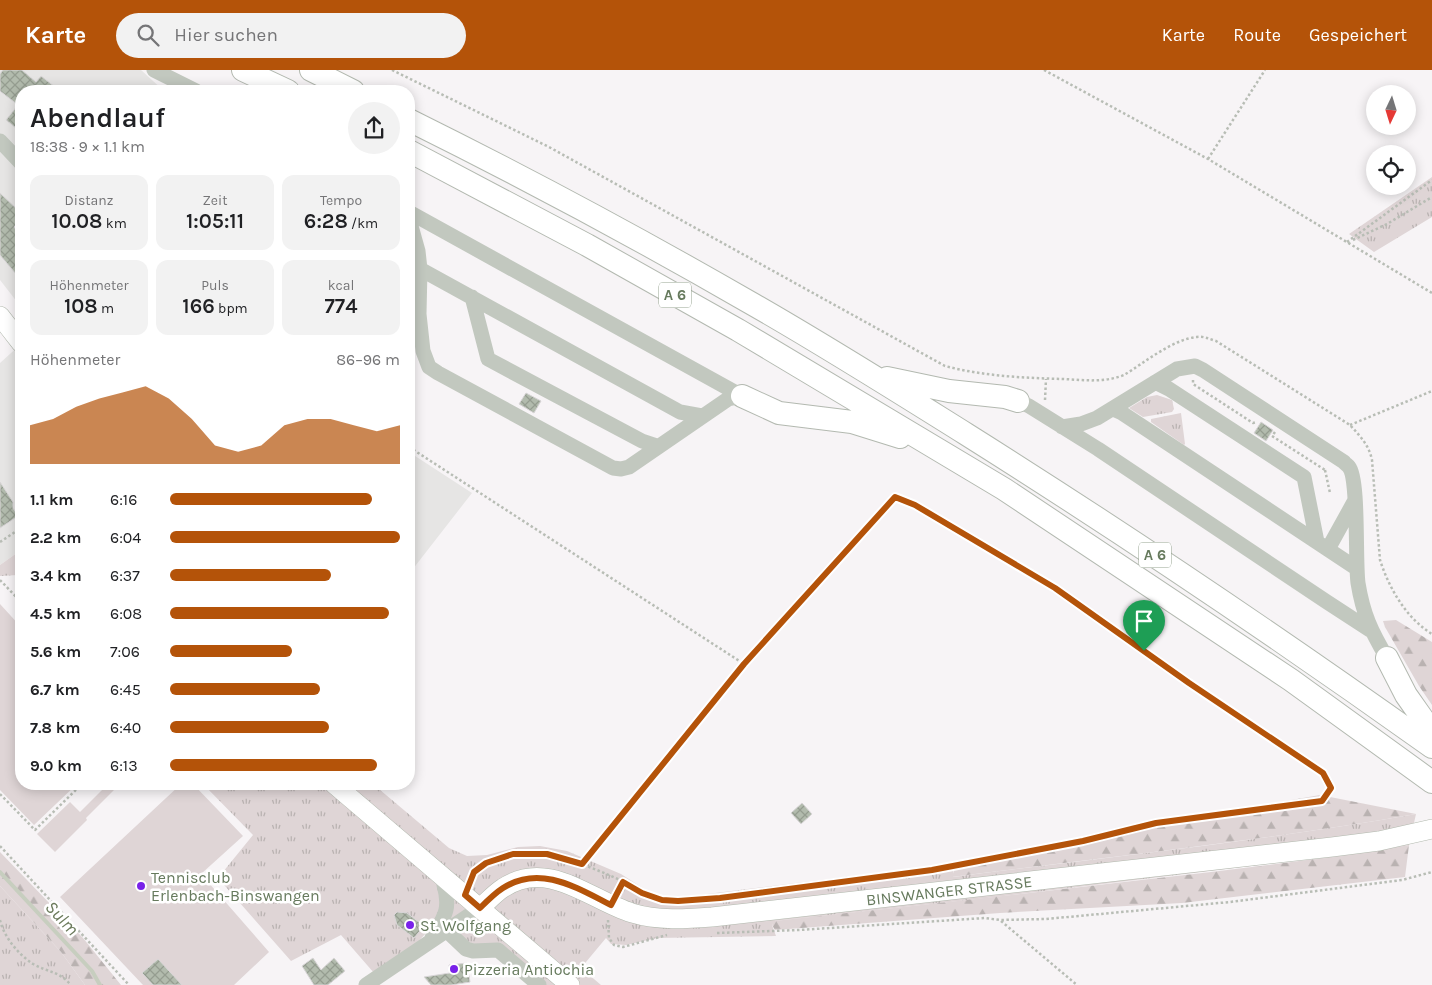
<!DOCTYPE html>
<html lang="de">
<meta charset="utf-8">
<style>
:root{--surface:#fff;--page:#f2f2f2;--text:#202124;--muted:#757577;--accent:#b45309}
body{margin:0;font-family:Karla,sans-serif;background:var(--page);color:var(--text);height:100vh;display:flex;flex-direction:column;font-size:19px;white-space:nowrap}
*{box-sizing:border-box;margin:0}
p{font-size:16px;color:var(--muted)}
.icon{flex:none;width:28px;height:28px;fill:none;stroke:currentColor;stroke-width:2;stroke-linecap:round;stroke-linejoin:round}
.map{position:relative;flex:1;overflow:hidden}
.sheet{position:absolute;left:15px;top:15px;width:400px;height:705px;display:flex;flex-direction:column;background:var(--surface);border-radius:20px;box-shadow:0 2px 12px #0003}
.sheet>*{flex:none}
.needle{width:32px;rotate:184deg}
.tools{position:absolute;left:1366px;top:15px;display:grid;gap:10px}
.tools a{display:grid;place-items:center;width:50px;height:50px;border-radius:50%;background:var(--surface);box-shadow:0 2px 12px #0003;font-size:25px}
.pin{position:absolute;display:grid;place-items:center;width:42px;height:42px;color:#fff;margin:-51px -21px;border-radius:50% 50% 50% 0;rotate:-45deg;box-shadow:0 0 5px #0007}
.pin .icon{rotate:45deg}
.round{display:grid;place-items:center;flex:none;width:52px;height:52px;border-radius:26px;background:var(--page)}
.head{display:flex;align-items:center;justify-content:space-between;height:85px;padding:0 15px}
h1{font-size:28px;font-weight:600;line-height:38px}
.metrics{display:grid;grid-template-columns:repeat(3,1fr);gap:8px;height:85px;padding:5px 15px}
.metrics div{display:grid;align-content:center;border-radius:12px;background:var(--page);text-align:center}
.metrics b{font-size:21px;font-weight:600}
.metrics small{font-size:14px;font-weight:400}
.metrics p{font-size:14px}
.chart{height:140px;padding:10px 15px}
.chart p{display:flex;justify-content:space-between}
.chart svg{width:100%;height:90px;margin-top:5px;fill:var(--accent);opacity:.7}
ul{padding:0 15px;list-style:none;font-size:16px}
li{display:grid;grid-template-columns:80px 60px 1fr;align-items:center;height:38px}
li i{height:12px;border-radius:6px;background:var(--accent)}
header{display:flex;align-items:center;gap:30px;box-sizing:border-box;height:70px;padding:0 25px;background:var(--accent);color:#fff}
header strong{font-size:24px}
nav{display:flex;gap:28px;margin-inline-start:auto;font-size:18px}
.search{width:350px;height:45px;background:var(--page);display:flex;align-items:center;gap:12px;box-sizing:border-box;padding:0 18px;border-radius:28px;color:var(--muted);font-size:19px}
.map>svg:first-child{display:block}
.built{fill:#e6e5e4}
.grass{fill:url(#grass-tufts)}
.forest{fill:url(#forest-firs)}
.pitch{fill:#dfd5d6}
.lines{fill:none;stroke-linecap:round;stroke-linejoin:round}
.stream{stroke:#c7cebf;stroke-width:4}
.building{fill:url(#building-cross-hatch);stroke:#d9d6d8}
.major-casing{stroke:#b2b9ae;stroke-width:20}
.highway-casing{stroke:#b3b9b0;stroke-width:24}
.path{stroke:#b8bdb5;stroke-width:2.5;stroke-dasharray:2.5 2.5;stroke-linecap:butt}
.minor{stroke:#c2c8bf;stroke-width:15}
.major{stroke:#fff;stroke-width:19}
.highway{stroke:#fff;stroke-width:22}
.route-casing{stroke:#fff;stroke-width:10}
.route{stroke:#b45309;stroke-width:6}
.poi-dot{fill:#7922e9;stroke:#fff;stroke-width:2}
.labels{text-anchor:middle;stroke-width:5;stroke-linejoin:round;paint-order:stroke}
.shield{fill:#fff;stroke:#94a28e;stroke-width:1}
.shield-label{font-size:15px;font-weight:bold;fill:#667a5d}
.poi-label{font-size:16px;fill:#667a5d;stroke:#fff;text-anchor:start}
.street-label{font-size:16px;fill:#667a5d;stroke:#fff}
.water-label{font-size:18px;font-style:italic;fill:#6c7b5c;stroke:#fff}
</style>
<header>
<strong>Karte</strong>
<div class="search"><svg class="icon" aria-label="search" viewBox="0 0 24 24"><circle cx="10" cy="10" r="6"/><path d="M15 15l6 6"/></svg>Hier suchen</div>
<nav><a>Karte</a><a>Route</a><a>Gespeichert</a></nav>
</header>
<div class="map">
<svg width="1432" height="915" viewBox="0 0 1432 915">
<defs>
<pattern id="grass-tufts" width="24" height="20" patternUnits="userSpaceOnUse" patternTransform="scale(1.25)"><rect width="24" height="20" fill="#dfd5d6"/><path d="M3 7l-1-3M5 7V3M7 7l1-3M15 17l-1-3M17 17v-4M19 17l1-3" fill="none" stroke="#b9b2b1"/></pattern>
<pattern id="forest-firs" width="22" height="20" patternUnits="userSpaceOnUse" patternTransform="scale(1.25)"><rect width="22" height="20" fill="#dfd5d6"/><path d="M5 1l3.5 6h-7zM16 11l3.5 6h-7z" fill="#b9b2b1"/></pattern>
<pattern id="building-cross-hatch" width="8" height="8" patternUnits="userSpaceOnUse" patternTransform="scale(1.25)"><rect width="8" height="8" fill="#b2bbad"/><path d="M0 0l8 8M0 8l8-8" fill="none" stroke="#959d90"/></pattern>
</defs>
<rect width="100%" height="100%" fill="#f7f4f6"/>
<!-- built -->
<path class="built" d="M 0,0 L 141,0 L 164,21 L 21,21 L 21,237 L 0,210 Z
M 21,274 L 21,480 L 0,495 L 0,293 Z
M 409,382 L 472,423 L 409,504 Z"/>
<!-- grass -->
<path class="grass" d="M 1432,107 L 1432,147 L 1374,182 L 1349,164 Z
M 1157,325 L 1172,330 L 1174,339 L 1172,342 L 1143,347 L 1129,338 L 1147,327 Z
M 1181,343 L 1185,374 L 1184,375 L 1151,352 L 1151,349 Z
M 21,480 L 21,508 L 18,505 L 0,506 L 0,495 Z
M 203,714 L 373,714 L 449,778 L 467,786 L 487,785 L 518,777 L 540,776 L 567,781 L 621,804 L 649,822 L 668,827 L 699,825 L 956,793 L 953,800 L 953,807 C 1107,787 1262,771 1416,744 L 1409,775 L 1359,783 L 996,827 L 775,851 L 772,855 L 776,866 L 657,868 L 626,875 L 611,874 L 606,868 L 581,898 L 601,915 L 546,915 L 505,880 L 472,875 L 441,847 L 414,876 L 374,903 L 341,865 L 291,891 L 218,808 L 253,765 Z
M 0,816 L 61,882 L 85,915 L 0,915 Z"/>
<!-- forest -->
<path class="forest" d="M 1396,550 L 1432,572 L 1432,635 L 1419,616 L 1385,557 L 1383,551 Z
M 1320,725 L 1416,744 C 1262,771 1107,787 952,807 L 956,793 L 1021,784 L 1137,757 Z
M 1409,775 L 1405,807 L 1182,833 L 1000,843 L 775,860 L 772,855 L 774,851 C 900,837 1025,824 1150,809 C 1237,799 1323,789 1409,775 Z
M 0,782 L 83,868 L 121,915 L 85,915 L 61,882 L 0,816 Z"/>
<!-- pitch -->
<path class="pitch" d="M 0,534 L 21,557 L 21,714 L 77,714 L 34,755 L 0,720 Z
M 108,714 L 120,714 L 86,748 L 87,750 L 55,782 L 37,764 L 70,732 L 80,742 Z
M 181,714 L 193,714 L 243,766 L 201,804 L 269,882 L 234,915 L 143,915 L 60,827 Z"/>
<g class="lines">
<!-- stream -->
<path class="stream" d="M 0,802 L 92,901 L 100,915"/>
</g>
<!-- building -->
<path class="building" d="M 3,0 L 22,0 L 36,12 L 41,6 L 60,21 L 21,21 L 21,62 L 6,50 L 18,35 L 0,21 L 0,4 Z
M 0,123 L 21,143 L 21,149 L 14,157 L 21,166 L 21,210 L 0,185 Z
M 526,323 L 541,331 L 534,343 L 519,334 Z
M 1261,352 L 1273,360 L 1266,371 L 1254,363 Z
M 0,412 L 13,432 L 13,438 L 18,446 L 0,458 Z
M 802,733 L 812,744 L 801,754 L 791,743 Z
M 397,842 L 407,843 L 424,856 L 414,868 L 397,855 L 394,845 Z
M 313,888 L 321,900 L 334,888 L 345,901 L 328,915 L 314,915 L 302,896 Z
M 158,889 L 182,915 L 153,915 L 142,903 Z
M 467,893 L 470,912 L 451,915 L 431,915 L 424,907 L 450,903 L 449,895 Z"/>
<g class="lines">
<!-- major casing -->
<g class="major-casing">
<g id="major">
<path d="M 0,246 L 21,273"/>
<path d="M 334,714 L 570,915"/>
<path id="s1" d="M 480,838 C 487,832 495,823 503,818 C 548,788 590,830 632,843 C 658,851 686,849 712,847 L 1332,777 L 1379,771 L 1432,759"/>
</g>
</g>
<!-- highway casing -->
<g class="highway-casing">
<path id="highway" d="M 243,0 L 288,21
M 311,0 L 353,21
M 409,50 C 524,107 638,168 749,232 C 823,274 894,319 966,364 C 1125,464 1279,568 1432,677
M 409,81 L 587,175 L 738,260 L 1004,419 L 1291,610 L 1432,712
M 887,308 L 949,321 L 1005,327 L 1018,331
M 742,326 L 779,343 L 852,352 L 900,367
M 1387,588 L 1406,625 L 1432,662"/>
</g>
<!-- path -->
<path class="path" d="M 392,0 L 549,77 L 945,296 C 983,306 1024,308 1063,309 C 1084,310 1104,313 1124,305 C 1144,293 1173,269 1197,267 C 1204,266 1209,269 1216,271 L 1350,355 C 1360,366 1369,375 1372,390 L 1380,490 C 1389,518 1406,548 1432,564
M 1044,0 L 1208,89 L 1432,223
M 1208,89 L 1265,0
M 1353,170 L 1387,154 L 1432,127
M 1347,172 L 1432,110
M 1193,310 L 1193,314 L 1253,353 L 1257,352
M 1045,330 L 1046,309
M 1350,355 L 1432,321
M 1275,362 L 1272,366 L 1325,400
M 409,377 L 744,594
M 1325,400 L 1330,423
M 0,472 L 21,458
M 0,510 L 21,532
M 0,724 L 35,760 L 82,714
M 0,776 L 129,915
M 582,794 L 744,594 L 895,427 L 915,435 L 1055,518 L 1189,613 L 1323,703 L 1331,718 L 1322,731 L 1156,753 L 1083,771 L 932,800 L 834,812
M 470,812 C 476,797 483,794 498,789 C 540,776 583,793 622,811 C 640,820 656,831 678,831 C 701,832 724,828 746,825 C 775,821 804,817 833,813
M 839,813 L 853,815
M 618,821 L 623,812
M 0,850 C 4,867 18,884 33,894 C 47,902 59,901 71,915
M 608,850 L 609,868 L 614,875 L 623,877 L 667,865
M 1001,851 L 1077,915
M 717,863 L 799,860 L 985,848 L 1000,850 L 1046,849 L 1230,832 L 1402,810 L 1432,802"/>
<!-- minor -->
<path class="minor" d="M 154,0 L 196,21
M 0,71 L 21,93
M 409,142 L 742,326
M 409,149 L 418,181 L 420,199 L 419,244 L 423,281 L 429,297 L 438,303 L 613,398 L 621,399 L 629,397 L 728,329 L 742,326
M 409,195 L 420,199 L 680,342 L 702,346
M 472,227 L 488,289 L 642,371 L 657,376
M 1155,312 L 1169,319 L 1304,407 L 1317,472
M 1018,331 L 1029,336 L 1098,379 L 1327,532 L 1370,560
M 1113,339 L 1122,343 L 1356,498
M 1062,357 L 1081,354 L 1097,348 L 1177,299 L 1195,296 L 1203,300 L 1344,392 C 1345,394 1348,395 1349,397 C 1359,409 1355,492 1358,513 C 1363,544 1371,561 1387,588
M 1328,479 L 1354,432
M 447,861 L 466,879 L 473,881 L 498,880 L 539,915
M 432,868 C 444,847 451,840 444,815 L 448,811
M 366,915 L 480,838"/>
<!-- major -->
<use href="#major" class="major"/>
<!-- highway -->
<use href="#highway" class="highway"/>
</g>
<g class="lines">
<!-- route casing -->
<g class="route-casing">
<path id="route" d="M 895,427 L 915,435 L 1055,518 L 1189,613 L 1323,703 L 1331,718 L 1322,731 L 1156,753 L 1083,771 L 932,800 L 720,828 L 678,831 L 662,830 L 642,823 L 623,812 L 611,835 C 577,818 540,794 503,818 C 495,823 487,831 480,838 L 465,825 L 474,802 L 486,793 L 513,784 L 547,784 L 582,794 L 744,594 Z"/>
</g>
<!-- route -->
<use href="#route" class="route"/>
</g>
<!-- markers -->
<g class="poi-dot">
<circle cx="141" cy="816" r="5"/>
<circle cx="410" cy="855" r="5"/>
<circle cx="454" cy="899" r="5"/>
</g>
<g class="labels">
<!-- shield labels -->
<g class="shield">
<rect x="659" y="212.5" width="32" height="25" rx="4"/>
<rect x="1139" y="472.5" width="32" height="25" rx="4"/>
</g>
<g class="shield-label">
<text x="675" y="230">A 6</text>
<text x="1155" y="490">A 6</text>
</g>
<!-- poi labels -->
<g class="poi-label">
<text x="151" y="813">Tennisclub<tspan x="151" dy="18">Erlenbach-Binswangen</tspan></text>
<text x="420" y="861">St. Wolfgang</text>
<text x="464" y="905">Pizzeria Antiochia</text>
</g>
<!-- street labels -->
<g class="street-label">
<text dy="6" stroke="none"><textPath href="#s1" startOffset="488">BINSWANGER STRASSE</textPath></text>
</g>
<!-- water labels -->
<g class="water-label">
<text transform="translate(62 848) rotate(47)" y="6">Sulm</text>
</g>
</g>
</svg>
<div class="tools">
<a><svg class="needle" viewBox="-14 -14 28 28"><path d="M0-13l5 13h-10z" fill="#e53935"/><path d="M0 13l5-13h-10z" fill="#757577"/></svg></a>
<a><svg class="icon" aria-label="locate" viewBox="0 0 24 24"><circle cx="12" cy="12" r="6"/><path d="M12 2v4M12 18v4M2 12h4M18 12h4"/></svg></a>
</div>
<div class="pin" style="left:1144px;top:581px;background:#1e9e55"><svg class="icon" aria-label="arrive" viewBox="0 0 24 24"><path d="M6 21V4h12l-3 4 3 4H6"/></svg></div>
<section class="sheet">
<div class="head"><div><h1>Abendlauf</h1><p>18:38 · 9 × 1.1 km</p></div><a class="round"><svg class="icon" aria-label="share" viewBox="0 0 24 24"><path d="M12 15V3M7 8l5-5 5 5M5 13v7h14v-7"/></svg></a></div>
<div class="metrics">
<div><p>Distanz</p><b>10.08<small> km</small></b></div>
<div><p>Zeit</p><b>1:05:11</b></div>
<div><p>Tempo</p><b>6:28<small> /km</small></b></div>
</div>
<div class="metrics">
<div><p>Höhenmeter</p><b>108<small> m</small></b></div>
<div><p>Puls</p><b>166<small> bpm</small></b></div>
<div><p>kcal</p><b>774</b></div>
</div>
<div class="chart"><p><span>Höhenmeter</span>86–96 m</p>
<svg viewBox="0 0 160 44" preserveAspectRatio="none"><path d="M0 44V25L10 22L20 16L30 12L40 9L50 6L60 12L70 22L80 35L90 38L100 35L110 25L120 22L130 22L140 25L150 28L160 25V44z"/></svg>
</div>
<ul>
<li><b>1.1 km</b>6:16<i style="width:88%"></i></li>
<li><b>2.2 km</b>6:04<i style="width:100%"></i></li>
<li><b>3.4 km</b>6:37<i style="width:70%"></i></li>
<li><b>4.5 km</b>6:08<i style="width:95%"></i></li>
<li><b>5.6 km</b>7:06<i style="width:53%"></i></li>
<li><b>6.7 km</b>6:45<i style="width:65%"></i></li>
<li><b>7.8 km</b>6:40<i style="width:69%"></i></li>
<li><b>9.0 km</b>6:13<i style="width:90%"></i></li>
</ul>
</section>
</div>
